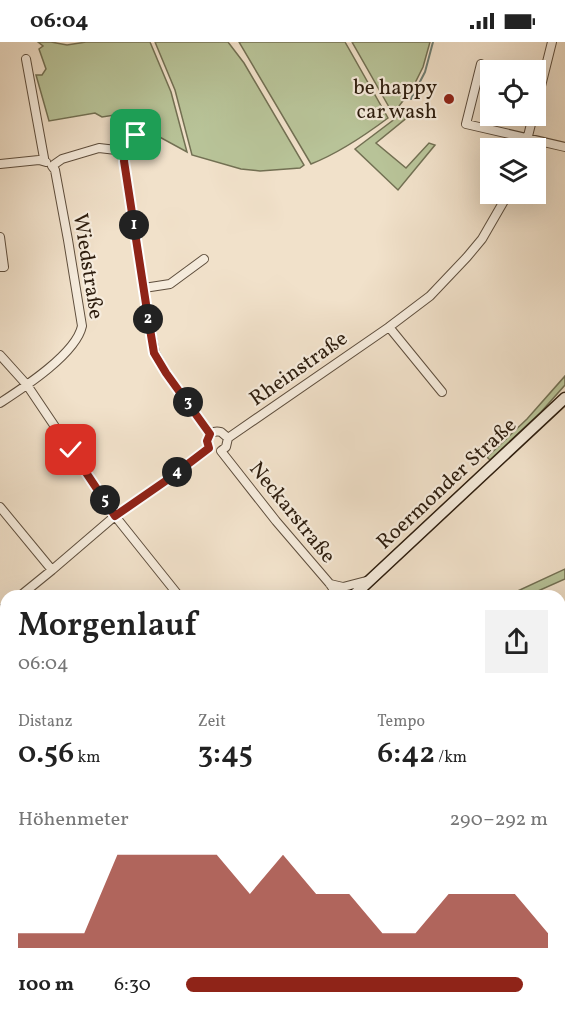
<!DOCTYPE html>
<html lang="de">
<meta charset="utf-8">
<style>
:root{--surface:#fff;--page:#f2f2f2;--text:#222;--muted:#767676;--accent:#8f2418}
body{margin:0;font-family:Vollkorn,serif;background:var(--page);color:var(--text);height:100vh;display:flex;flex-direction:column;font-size:22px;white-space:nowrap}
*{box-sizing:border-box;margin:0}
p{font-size:20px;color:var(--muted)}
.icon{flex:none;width:33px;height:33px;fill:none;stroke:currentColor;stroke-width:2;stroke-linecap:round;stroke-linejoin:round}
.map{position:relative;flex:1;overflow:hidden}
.sheet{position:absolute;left:0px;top:548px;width:566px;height:430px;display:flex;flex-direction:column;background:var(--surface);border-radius:18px 18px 0 0;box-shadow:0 6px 24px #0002}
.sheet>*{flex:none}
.buttons{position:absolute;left:480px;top:18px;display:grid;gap:12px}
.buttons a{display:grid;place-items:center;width:66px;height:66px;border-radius:0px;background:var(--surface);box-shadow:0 6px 24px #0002;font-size:30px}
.pin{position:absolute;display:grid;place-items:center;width:51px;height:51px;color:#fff;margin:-26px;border-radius:12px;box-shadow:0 3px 9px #0006}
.km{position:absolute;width:30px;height:30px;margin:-15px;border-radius:50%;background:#222;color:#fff;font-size:16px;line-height:30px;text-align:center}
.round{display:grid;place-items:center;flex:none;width:63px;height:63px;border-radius:0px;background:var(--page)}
.headline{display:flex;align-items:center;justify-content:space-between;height:102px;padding:0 18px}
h1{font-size:33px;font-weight:600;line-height:45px}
.metrics{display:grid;grid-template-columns:repeat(3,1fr);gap:9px;height:102px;padding:6px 18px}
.metrics div{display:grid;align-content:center}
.metrics b{font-size:30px;font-weight:600}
.metrics small{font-size:16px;font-weight:400}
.metrics p{font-size:16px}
.chart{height:168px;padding:12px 18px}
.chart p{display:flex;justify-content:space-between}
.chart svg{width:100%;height:108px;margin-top:6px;fill:var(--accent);opacity:.7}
ul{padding:0 18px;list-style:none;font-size:20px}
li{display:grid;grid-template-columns:96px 72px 1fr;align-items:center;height:45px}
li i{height:15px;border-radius:8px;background:var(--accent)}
.status{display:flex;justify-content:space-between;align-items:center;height:42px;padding:0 30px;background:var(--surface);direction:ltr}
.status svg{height:16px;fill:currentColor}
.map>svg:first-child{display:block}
.green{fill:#b8c398;stroke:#727053;stroke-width:1.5}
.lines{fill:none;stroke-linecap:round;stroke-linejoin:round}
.stream{stroke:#6f7e73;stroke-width:2}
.street-casing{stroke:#5e4e3d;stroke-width:10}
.secondary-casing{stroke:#2d1d0e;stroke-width:13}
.street{stroke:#f6ecdd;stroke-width:8}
.secondary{stroke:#f6ecdd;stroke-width:10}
.route-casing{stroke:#fff;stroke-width:12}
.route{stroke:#8f2418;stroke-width:8}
.poi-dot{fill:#8f2418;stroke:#f6ecdd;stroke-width:2}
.labels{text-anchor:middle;stroke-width:4.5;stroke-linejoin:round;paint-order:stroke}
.poi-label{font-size:21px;fill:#2d1d0e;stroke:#f6ecdd;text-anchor:end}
.street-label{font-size:21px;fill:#2d1d0e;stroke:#f6ecdd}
</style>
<div class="status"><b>06:04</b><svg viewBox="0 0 49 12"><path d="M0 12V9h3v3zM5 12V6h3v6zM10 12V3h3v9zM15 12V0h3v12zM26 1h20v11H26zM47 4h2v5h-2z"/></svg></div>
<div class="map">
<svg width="565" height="977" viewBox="0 0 565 977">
<rect width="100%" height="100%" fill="#f1e1ca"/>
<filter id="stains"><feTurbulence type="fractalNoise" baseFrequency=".00333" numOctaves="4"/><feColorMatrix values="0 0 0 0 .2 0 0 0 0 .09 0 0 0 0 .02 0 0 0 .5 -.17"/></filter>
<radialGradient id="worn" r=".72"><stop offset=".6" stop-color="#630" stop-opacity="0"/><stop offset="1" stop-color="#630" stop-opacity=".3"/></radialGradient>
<!-- green -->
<path class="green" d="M 38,0 L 51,0 L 67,3 L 86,0 L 150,0 L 171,50 L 187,110 L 154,92 L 153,85 L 146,80 L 138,81 L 130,92 L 121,72 L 102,75 L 95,71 L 49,79 L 36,33 L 42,33 L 46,27 L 39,7 L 43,4 Z
M 155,0 L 228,0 L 244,21 L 304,123 L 300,126 L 260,129 L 241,127 L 192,113 L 175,48 Z
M 239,0 L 345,0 L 388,76 C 364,94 339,111 311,122 Z
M 352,0 L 430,0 L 423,25 L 412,47 L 393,72 Z
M 408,67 L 410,67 L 409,74 L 376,101 L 406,126 L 429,101 L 435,103 L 398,148 L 355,107 Z
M 565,334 L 565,343 L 541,370 L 490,418 L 487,415 L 527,377 Z
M 565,527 L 565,537 L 529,553 L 509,553 Z
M 150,972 L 188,972 L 189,977 L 154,977 Z"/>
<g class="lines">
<!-- stream -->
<path class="stream" d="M 411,57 L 425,30 L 433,0"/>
<!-- street casing -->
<g class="street-casing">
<path id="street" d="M 26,17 L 44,116 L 43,119
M 481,22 L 466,82 L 565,105
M 536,64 L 552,0
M 143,90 C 130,96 125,106 124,119 L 148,275 L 155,311 L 166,331 L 210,392
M 525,106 L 533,74
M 0,122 L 39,118 L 46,120
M 52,124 L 62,117 L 99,106 L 125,109
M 0,195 L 4,225 L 0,225
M 144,246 L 170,242 L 204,217
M 389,285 L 442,350
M 0,313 L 27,343 L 115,474 L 179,554
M 0,361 C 23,346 76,312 82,284 L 68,198 L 55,128 L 52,124
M 228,396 L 389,285 L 430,254 L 467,215 L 482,197 L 508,152
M 209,406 L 207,399 C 209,391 214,388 221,390 L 228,396 L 226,405 L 221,409
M 221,409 L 276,479 L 330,542 L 338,554
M 0,465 L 52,528
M 330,542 L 343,545 L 366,539
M 20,554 L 52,528 L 115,474 L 167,438 L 209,406
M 0,569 L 6,564
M 0,612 L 6,619
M 0,739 L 6,746
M 560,746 L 565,748
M 0,778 L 6,770
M 560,793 L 565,794
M 560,875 L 565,877
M 560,949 L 565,950
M 271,972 L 271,977
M 386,972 L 387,977
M 505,977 L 507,972"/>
</g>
<!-- secondary casing -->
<g class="secondary-casing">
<path id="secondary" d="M 353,554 L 565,356
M 0,931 L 6,926"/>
</g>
<!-- street -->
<use href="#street" class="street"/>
<!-- secondary -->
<use href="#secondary" class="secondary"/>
</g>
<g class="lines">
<!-- route casing -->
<g class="route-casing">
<path id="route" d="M 71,408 L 115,474 L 167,438 L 209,406 L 207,399 L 210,392 L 166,331 L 154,311 L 148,275 L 124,119 C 125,108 128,102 136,93"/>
</g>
<!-- route -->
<use href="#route" class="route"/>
</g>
<!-- markers -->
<circle class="poi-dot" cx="449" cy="57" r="6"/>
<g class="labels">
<!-- poi labels -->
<g class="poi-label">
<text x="437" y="52">be happy<tspan x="437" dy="24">car wash</tspan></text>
</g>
<!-- street labels -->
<g class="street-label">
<text transform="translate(89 224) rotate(81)" y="7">Wiedstraße</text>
<text transform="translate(298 326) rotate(-35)" y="7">Rheinstraße</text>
<text transform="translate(446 441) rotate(-43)" y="7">Roermonder Straße</text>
<text transform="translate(293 470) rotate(51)" y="7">Neckarstraße</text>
</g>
</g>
<rect width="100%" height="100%" filter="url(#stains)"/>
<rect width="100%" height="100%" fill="url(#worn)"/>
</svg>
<div class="buttons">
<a><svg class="icon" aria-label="locate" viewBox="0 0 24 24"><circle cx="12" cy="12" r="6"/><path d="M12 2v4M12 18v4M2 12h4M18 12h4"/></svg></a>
<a><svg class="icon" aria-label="layers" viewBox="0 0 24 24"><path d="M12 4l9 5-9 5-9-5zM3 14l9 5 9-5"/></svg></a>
</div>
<div class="pin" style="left:136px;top:93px;background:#1e9e55"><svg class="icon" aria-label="arrive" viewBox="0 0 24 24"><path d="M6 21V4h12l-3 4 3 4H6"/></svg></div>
<div class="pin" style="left:71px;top:408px;background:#d93025"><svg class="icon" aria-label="check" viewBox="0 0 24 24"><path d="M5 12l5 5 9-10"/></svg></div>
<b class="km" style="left:134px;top:183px">1</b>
<b class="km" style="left:148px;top:277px">2</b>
<b class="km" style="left:188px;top:360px">3</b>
<b class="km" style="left:177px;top:430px">4</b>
<b class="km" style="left:105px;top:458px">5</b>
<section class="sheet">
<div class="headline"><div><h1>Morgenlauf</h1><p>06:04</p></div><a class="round"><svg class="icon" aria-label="share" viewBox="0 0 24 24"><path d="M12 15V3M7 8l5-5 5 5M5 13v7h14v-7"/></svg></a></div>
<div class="metrics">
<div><p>Distanz</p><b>0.56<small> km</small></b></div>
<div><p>Zeit</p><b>3:45</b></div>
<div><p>Tempo</p><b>6:42<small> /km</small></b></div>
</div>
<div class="chart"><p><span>Höhenmeter</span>290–292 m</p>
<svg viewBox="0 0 160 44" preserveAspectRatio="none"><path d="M0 44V38L10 38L20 38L30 6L40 6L50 6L60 6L70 22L80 6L90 22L100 22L110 38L120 38L130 22L140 22L150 22L160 38V44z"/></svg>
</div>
<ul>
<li><b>100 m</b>6:30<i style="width:93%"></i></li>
</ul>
</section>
</div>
